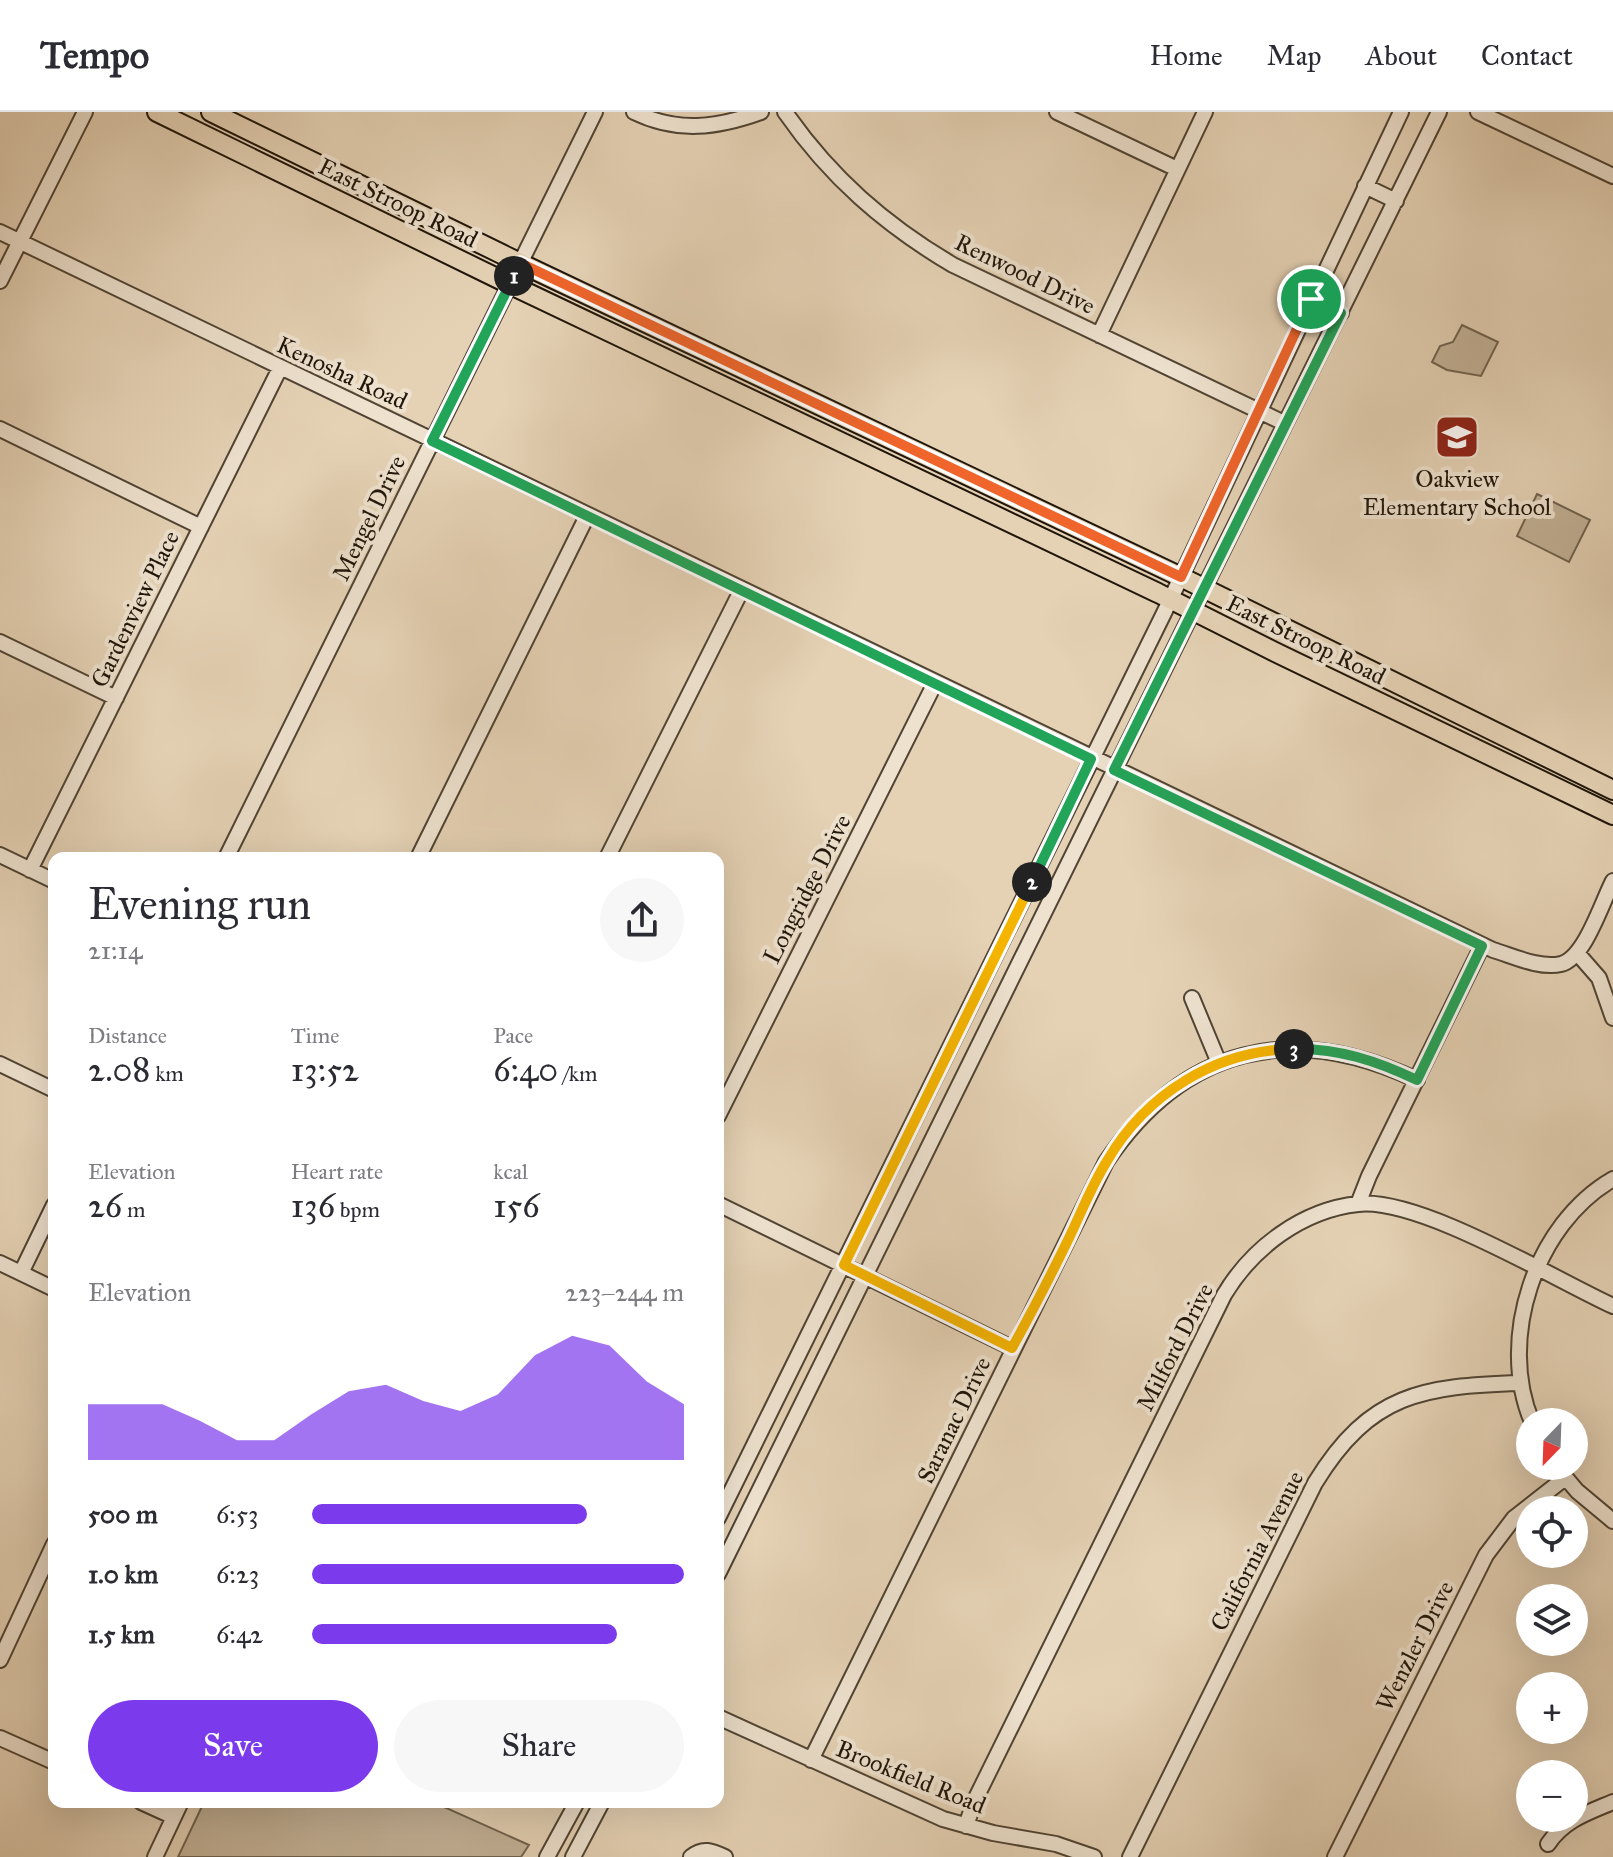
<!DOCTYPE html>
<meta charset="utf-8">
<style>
:root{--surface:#fff;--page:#f7f7f7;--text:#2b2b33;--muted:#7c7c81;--line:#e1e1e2;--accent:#7c3aed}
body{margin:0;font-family:"IM FELL Great Primer",serif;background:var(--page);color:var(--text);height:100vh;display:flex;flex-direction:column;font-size:30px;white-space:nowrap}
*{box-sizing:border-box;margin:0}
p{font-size:26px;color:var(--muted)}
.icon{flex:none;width:44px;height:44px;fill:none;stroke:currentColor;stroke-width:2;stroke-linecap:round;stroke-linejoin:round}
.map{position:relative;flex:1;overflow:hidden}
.sheet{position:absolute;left:48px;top:740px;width:676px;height:956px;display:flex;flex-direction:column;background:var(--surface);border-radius:16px;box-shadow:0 8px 32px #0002}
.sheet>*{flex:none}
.needle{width:52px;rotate:203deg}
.fabs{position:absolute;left:1516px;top:1296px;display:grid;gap:16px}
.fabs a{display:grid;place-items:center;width:72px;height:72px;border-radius:50%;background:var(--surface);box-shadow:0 8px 32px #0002;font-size:40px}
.pin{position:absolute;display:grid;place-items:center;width:68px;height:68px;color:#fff;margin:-34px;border:4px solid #fff;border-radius:50%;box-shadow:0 2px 8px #0007}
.km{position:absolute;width:40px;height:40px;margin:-20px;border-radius:50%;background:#222;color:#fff;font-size:22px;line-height:40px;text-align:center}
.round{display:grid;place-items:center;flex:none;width:84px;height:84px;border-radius:42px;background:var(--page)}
.head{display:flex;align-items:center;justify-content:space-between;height:136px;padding:0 40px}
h1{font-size:44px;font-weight:600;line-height:60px}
.metrics{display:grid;grid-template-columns:repeat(3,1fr);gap:12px;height:136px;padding:8px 40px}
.metrics div{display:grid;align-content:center}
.metrics b{font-size:34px;font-weight:600}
.metrics small{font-size:22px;font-weight:400}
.metrics p{font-size:22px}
.chart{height:224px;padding:16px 40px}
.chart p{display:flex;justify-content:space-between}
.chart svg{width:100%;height:144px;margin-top:8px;fill:var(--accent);opacity:.7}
.primary-button{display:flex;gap:16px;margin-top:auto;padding:16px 40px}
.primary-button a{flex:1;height:92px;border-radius:48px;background:var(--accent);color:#fff;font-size:32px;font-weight:600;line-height:92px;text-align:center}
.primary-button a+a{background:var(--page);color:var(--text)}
ul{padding:0 40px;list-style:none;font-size:26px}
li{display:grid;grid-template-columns:128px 96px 1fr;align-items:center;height:60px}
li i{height:20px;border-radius:10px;background:var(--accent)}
header{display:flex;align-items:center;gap:48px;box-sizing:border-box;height:112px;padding:0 40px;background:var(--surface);border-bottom:2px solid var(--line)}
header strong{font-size:38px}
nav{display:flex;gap:44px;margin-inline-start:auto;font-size:28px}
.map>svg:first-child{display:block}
.green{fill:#c3b298;stroke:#716450;stroke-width:2}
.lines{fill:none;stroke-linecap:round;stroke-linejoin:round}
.minor-casing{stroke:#504434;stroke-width:18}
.major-casing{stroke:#1f1509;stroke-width:22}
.minor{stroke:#eee2cf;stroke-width:14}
.major{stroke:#e5d2b5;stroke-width:18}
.split-1-casing{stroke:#fff;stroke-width:16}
.split-2-casing{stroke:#fff;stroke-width:16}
.split-3-casing{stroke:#fff;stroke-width:16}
.split-4-casing{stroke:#fff;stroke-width:16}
.split-1{stroke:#f0652b;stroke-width:10}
.split-2{stroke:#22a559;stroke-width:10}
.split-3{stroke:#f5b400;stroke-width:10}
.split-4{stroke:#22a559;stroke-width:10}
.labels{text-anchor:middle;stroke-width:8;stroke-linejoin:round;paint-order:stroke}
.street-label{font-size:24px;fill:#1f1509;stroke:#eee2cf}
.poi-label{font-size:24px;fill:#1f1509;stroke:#eee2cf}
</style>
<header>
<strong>Tempo</strong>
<nav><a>Home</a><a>Map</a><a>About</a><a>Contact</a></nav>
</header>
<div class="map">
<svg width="1613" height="1745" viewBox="0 0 1613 1745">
<rect width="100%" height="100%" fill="#e5d2b5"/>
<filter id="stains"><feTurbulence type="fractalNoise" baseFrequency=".0025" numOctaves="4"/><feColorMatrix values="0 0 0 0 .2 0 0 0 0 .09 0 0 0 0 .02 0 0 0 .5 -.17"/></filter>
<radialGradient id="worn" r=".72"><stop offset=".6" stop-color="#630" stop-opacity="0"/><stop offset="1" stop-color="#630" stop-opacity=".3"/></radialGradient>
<!-- green -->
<path class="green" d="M 1462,213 L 1498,230 L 1481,264 L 1447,258 L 1432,250 L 1440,234 L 1453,230 Z
M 1537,382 L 1590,408 L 1569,450 L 1517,424 Z
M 204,1690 L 433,1690 L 529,1733 L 521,1745 L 178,1745 Z"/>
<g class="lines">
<!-- minor casing -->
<g class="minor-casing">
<path id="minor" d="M 634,0 C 677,21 717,16 761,0
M 785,0 C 830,65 885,113 953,153 L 1284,311
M 1057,0 L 1177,57
M 1478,0 L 1613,64
M 1365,74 L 1396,89
M 0,120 L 1493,838 C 1513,844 1540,857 1561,852 C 1585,846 1602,790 1613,769
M 0,169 L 85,0
M 1311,187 L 1341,201
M 1099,223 L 1205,0
M 0,317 L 201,415
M 0,530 L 116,586
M 0,743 L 54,769
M 226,746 L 595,0
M 418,746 L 587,404
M 607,746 L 742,477
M 30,758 L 280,256
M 1578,842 L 1599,866 L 1613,906
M 1192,886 L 1219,951
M 0,952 L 54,978
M 718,1004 L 935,571
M 718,1092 L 1012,1236
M 1358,1092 L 1369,1064 L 1482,834
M 0,1151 L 54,1177
M 21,1161 L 54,1093
M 1532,1310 C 1497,1227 1535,1112 1613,1067
M 1556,1354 L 1577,1379 L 1613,1409
M 718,1406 L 1164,501 L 1401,0
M 718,1462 L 1439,0
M 0,1548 L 54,1432
M 718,1605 L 943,1707 L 993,1721 L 1056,1732 L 1094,1745
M 0,1626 L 54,1650
M 811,1648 L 1106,1050 C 1184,934 1292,909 1417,968
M 141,1690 L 174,1705
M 966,1714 L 974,1690 L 1224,1183 C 1252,1136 1302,1098 1358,1092 C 1419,1085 1554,1167 1613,1194
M 1548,1732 C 1564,1708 1587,1701 1613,1690
M 155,1745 L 181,1690
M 547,1745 L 577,1690
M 573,1745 L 602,1690
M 691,1745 C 703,1735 712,1739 725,1745
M 1130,1745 L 1315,1371 C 1370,1281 1423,1274 1521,1271
M 1335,1745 L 1486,1443 L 1514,1406 L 1565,1366"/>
</g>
<!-- major casing -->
<g class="major-casing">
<path id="major" d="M 157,0 L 509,172 L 1158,481 L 1277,541 L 1613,703
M 211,0 L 520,151 L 1181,465 L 1613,678"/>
</g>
<!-- minor -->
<use href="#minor" class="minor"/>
<!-- major -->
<use href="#major" class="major"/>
</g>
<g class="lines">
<!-- split-1 casing -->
<g class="split-1-casing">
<path id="split-1" d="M 514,164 L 520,151 L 1181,465 L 1311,187"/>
</g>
<!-- split-2 casing -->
<g class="split-2-casing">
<path id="split-2" d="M 514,164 L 432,329 L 1091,647 L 1032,770"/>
</g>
<!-- split-3 casing -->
<g class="split-3-casing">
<path id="split-3" d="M 1032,770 L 844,1153 L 1012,1236 C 1032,1200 1051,1163 1069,1126 C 1081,1101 1092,1073 1107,1049 C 1146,982 1216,938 1294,937"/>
</g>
<!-- split-4 casing -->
<g class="split-4-casing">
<path id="split-4" d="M 1294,937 C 1338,936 1377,949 1417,968 L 1482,834 L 1114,658 L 1341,201 L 1311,187"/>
</g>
<!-- split-1 -->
<use href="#split-1" class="split-1"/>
<!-- split-2 -->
<use href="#split-2" class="split-2"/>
<!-- split-3 -->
<use href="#split-3" class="split-3"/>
<!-- split-4 -->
<use href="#split-4" class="split-4"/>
</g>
<!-- icons -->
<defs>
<g id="school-square" transform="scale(2.3)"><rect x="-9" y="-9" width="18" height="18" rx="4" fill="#8f2418" stroke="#eee2cf"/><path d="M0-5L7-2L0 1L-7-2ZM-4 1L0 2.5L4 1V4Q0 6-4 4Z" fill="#fff"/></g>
</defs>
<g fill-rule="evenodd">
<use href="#school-square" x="1457" y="325"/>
</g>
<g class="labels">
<!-- street labels -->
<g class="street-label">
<text transform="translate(398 91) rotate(26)" y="8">East Stroop Road</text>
<text transform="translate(1025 162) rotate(26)" y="8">Renwood Drive</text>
<text transform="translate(342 261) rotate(25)" y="8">Kenosha Road</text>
<text transform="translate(369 406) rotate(-64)" y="8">Mengel Drive</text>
<text transform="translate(135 497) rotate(-64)" y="8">Gardenview Place</text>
<text transform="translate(1306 528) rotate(26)" y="8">East Stroop Road</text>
<text transform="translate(807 777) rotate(-63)" y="8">Longridge Drive</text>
<text transform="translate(1175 1235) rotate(-63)" y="8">Milford Drive</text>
<text transform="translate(954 1308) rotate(-64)" y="8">Saranac Drive</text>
<text transform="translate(1257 1439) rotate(-63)" y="8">California Avenue</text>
<text transform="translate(1415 1534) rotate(-63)" y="8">Wenzler Drive</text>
<text transform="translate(911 1665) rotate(22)" y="8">Brookfield Road</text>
</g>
<!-- poi labels -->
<g class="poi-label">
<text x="1457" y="375">Oakview<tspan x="1457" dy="28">Elementary School</tspan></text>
</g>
</g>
<rect width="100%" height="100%" filter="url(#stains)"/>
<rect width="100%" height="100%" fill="url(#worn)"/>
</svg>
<div class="fabs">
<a><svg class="needle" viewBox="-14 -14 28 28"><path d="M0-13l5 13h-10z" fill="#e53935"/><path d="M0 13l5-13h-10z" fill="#7c7c81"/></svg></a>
<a><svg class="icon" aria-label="locate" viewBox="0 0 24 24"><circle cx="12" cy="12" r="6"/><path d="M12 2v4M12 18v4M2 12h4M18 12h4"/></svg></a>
<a><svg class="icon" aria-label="layers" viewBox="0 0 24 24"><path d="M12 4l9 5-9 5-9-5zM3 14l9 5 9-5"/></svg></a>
<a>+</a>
<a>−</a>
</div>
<div class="pin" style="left:1311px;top:187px;background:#1e9e55"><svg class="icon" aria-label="arrive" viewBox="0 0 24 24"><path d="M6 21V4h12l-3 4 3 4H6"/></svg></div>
<b class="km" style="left:514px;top:164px">1</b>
<b class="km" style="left:1032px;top:770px">2</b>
<b class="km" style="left:1294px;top:937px">3</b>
<section class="sheet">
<div class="head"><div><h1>Evening run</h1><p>21:14</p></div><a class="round"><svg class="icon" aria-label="share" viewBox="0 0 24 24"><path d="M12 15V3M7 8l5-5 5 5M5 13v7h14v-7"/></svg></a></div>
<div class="metrics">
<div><p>Distance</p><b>2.08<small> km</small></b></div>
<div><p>Time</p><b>13:52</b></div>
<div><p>Pace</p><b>6:40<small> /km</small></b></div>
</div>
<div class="metrics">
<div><p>Elevation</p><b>26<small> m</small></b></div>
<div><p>Heart rate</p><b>136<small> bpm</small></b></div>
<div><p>kcal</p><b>156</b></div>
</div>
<div class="chart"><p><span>Elevation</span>223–244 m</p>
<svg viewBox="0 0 160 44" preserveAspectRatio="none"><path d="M0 44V27L10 27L20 27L30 32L40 38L50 38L60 30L70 23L80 21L90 26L100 29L110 24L120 12L130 6L140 9L150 20L160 27V44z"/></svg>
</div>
<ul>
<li><b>500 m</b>6:53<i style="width:74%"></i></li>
<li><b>1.0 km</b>6:23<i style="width:100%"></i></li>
<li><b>1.5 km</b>6:42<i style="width:82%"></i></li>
</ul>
<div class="primary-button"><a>Save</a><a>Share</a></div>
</section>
</div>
